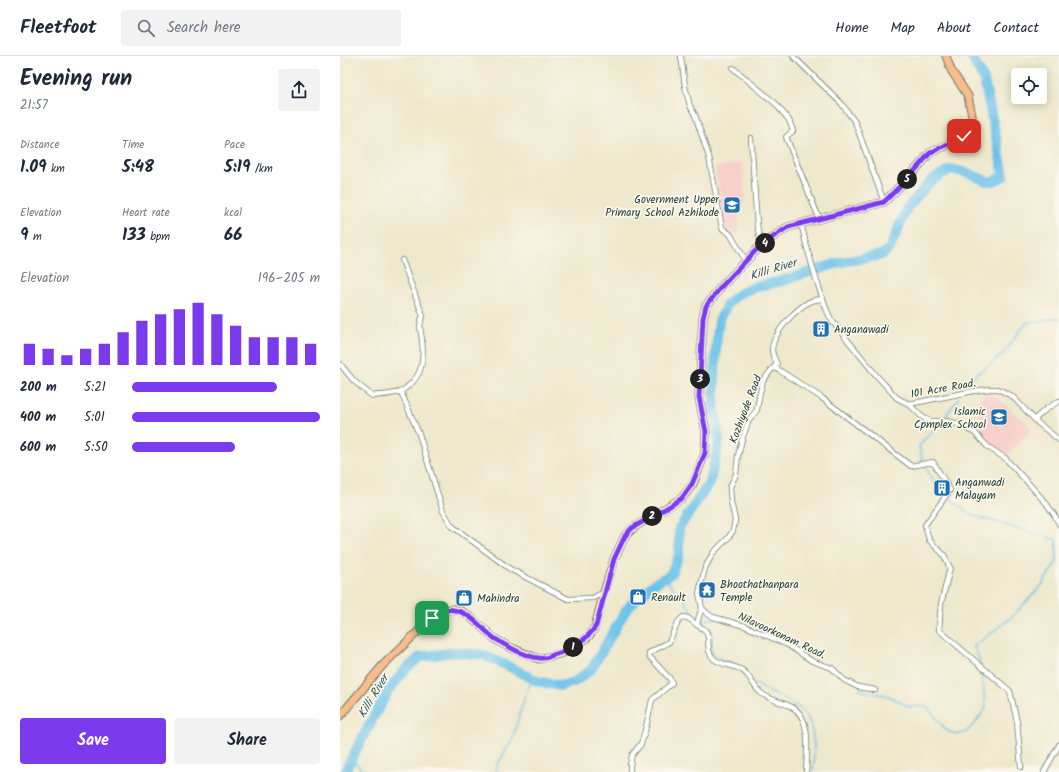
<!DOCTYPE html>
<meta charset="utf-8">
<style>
:root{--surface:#fff;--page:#f2f2f3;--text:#1f2937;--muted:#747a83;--line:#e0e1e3;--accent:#7c3aed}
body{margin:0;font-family:Kalam,sans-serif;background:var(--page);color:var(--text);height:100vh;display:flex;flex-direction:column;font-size:15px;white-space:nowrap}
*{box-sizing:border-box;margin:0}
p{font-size:13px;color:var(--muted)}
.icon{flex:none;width:22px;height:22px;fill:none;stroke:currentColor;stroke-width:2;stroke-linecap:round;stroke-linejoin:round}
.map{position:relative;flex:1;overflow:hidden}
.side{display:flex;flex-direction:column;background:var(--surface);width:340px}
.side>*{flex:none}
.controls{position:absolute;left:671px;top:12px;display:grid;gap:8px}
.controls a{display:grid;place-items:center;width:36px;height:36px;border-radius:4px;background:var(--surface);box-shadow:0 2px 10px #0003;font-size:20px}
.pin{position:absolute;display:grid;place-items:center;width:34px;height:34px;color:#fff;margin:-17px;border-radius:8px;box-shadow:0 2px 6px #0006}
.km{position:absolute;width:20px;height:20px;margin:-10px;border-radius:50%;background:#222;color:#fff;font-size:11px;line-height:20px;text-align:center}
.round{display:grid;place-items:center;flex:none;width:42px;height:42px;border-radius:4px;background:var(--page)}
.overview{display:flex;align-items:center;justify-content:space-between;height:68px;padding:0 20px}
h1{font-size:22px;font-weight:700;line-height:30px}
.metrics{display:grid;grid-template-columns:repeat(3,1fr);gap:6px;height:68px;padding:4px 20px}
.metrics div{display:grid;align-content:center}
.metrics b{font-size:17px;font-weight:700}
.metrics small{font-size:11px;font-weight:400}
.metrics p{font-size:11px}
.chart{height:112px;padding:8px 20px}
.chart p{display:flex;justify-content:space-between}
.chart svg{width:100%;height:72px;margin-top:4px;stroke:var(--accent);stroke-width:6}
.primary-button{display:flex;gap:8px;margin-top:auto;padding:8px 20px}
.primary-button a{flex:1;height:46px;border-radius:4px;background:var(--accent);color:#fff;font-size:16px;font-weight:700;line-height:46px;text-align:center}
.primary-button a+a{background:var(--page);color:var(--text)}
ul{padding:0 20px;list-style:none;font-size:13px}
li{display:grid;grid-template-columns:64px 48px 1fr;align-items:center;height:30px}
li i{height:10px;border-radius:5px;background:var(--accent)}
header{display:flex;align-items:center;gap:24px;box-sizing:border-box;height:56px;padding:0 20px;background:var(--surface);border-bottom:1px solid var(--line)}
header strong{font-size:19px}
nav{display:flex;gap:22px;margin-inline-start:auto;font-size:14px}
.search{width:280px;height:36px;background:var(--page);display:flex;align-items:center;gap:10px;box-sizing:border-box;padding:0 14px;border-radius:4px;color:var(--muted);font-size:15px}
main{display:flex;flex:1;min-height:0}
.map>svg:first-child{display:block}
.built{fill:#f7d0cc}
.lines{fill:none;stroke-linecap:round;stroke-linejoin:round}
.stream{stroke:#6cc2e9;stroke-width:1.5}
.river{stroke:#6cc2e9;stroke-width:10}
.minor-casing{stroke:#677969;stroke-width:6}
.primary-casing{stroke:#677969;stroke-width:9}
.minor{stroke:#fff;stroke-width:4.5}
.primary{stroke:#f9bc8a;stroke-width:7}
.route-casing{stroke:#fff;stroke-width:8}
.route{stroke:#7c3aed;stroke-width:5}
.labels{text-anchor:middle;stroke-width:3.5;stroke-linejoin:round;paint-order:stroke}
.poi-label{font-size:11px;fill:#1f3d34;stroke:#fbf7ec;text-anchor:start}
.street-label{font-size:11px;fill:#1f3d34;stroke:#fbf7ec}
.water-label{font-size:12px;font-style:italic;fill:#325e61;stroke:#fbf7ec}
</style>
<header>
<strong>Fleetfoot</strong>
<div class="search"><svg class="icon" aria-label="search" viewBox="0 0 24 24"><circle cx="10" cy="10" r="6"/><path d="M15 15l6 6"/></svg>Search here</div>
<nav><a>Home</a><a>Map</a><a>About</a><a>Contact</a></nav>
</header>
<main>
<section class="side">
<div class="overview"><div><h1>Evening run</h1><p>21:57</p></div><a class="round"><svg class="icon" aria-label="share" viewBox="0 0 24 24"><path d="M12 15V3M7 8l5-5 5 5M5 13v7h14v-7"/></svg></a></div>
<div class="metrics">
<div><p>Distance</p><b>1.09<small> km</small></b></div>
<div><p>Time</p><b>5:48</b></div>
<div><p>Pace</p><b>5:19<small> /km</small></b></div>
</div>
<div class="metrics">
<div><p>Elevation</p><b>9<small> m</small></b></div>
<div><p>Heart rate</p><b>133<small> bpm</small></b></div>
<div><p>kcal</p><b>66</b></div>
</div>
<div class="chart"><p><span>Elevation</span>196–205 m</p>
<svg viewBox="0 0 160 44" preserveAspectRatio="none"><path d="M5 44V31M15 44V34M25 44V38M35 44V34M45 44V31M55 44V24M65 44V17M75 44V13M85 44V10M95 44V6M105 44V13M115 44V20M125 44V27M135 44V27M145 44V27M155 44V31"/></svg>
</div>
<ul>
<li><b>200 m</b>5:21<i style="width:77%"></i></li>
<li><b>400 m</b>5:01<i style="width:100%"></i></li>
<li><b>600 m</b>5:50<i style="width:55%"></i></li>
</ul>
<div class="primary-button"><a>Save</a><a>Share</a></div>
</section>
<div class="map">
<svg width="719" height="716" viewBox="0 0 719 716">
<rect width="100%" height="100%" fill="#fbf7ec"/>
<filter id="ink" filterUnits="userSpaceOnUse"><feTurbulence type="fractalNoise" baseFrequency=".025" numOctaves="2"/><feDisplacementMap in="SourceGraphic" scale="8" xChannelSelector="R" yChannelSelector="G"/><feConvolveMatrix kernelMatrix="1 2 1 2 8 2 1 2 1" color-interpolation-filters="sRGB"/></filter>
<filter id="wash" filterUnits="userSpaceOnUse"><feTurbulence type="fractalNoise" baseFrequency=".012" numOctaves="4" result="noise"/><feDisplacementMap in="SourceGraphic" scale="16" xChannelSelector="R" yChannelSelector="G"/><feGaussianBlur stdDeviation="0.9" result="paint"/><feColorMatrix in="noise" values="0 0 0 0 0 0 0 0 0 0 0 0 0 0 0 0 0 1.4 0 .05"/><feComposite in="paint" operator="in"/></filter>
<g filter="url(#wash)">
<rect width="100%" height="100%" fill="#eee8cc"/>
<!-- built -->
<path class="built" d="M 403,107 L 405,141 L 400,157 L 398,176 L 394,178 L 383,171 L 376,111 Z
M 648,334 L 692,372 L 666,401 L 652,389 L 647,388 L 637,377 L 646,368 L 633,353 Z"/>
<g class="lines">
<!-- stream -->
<path class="stream" d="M 626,333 L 634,320 L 663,298 L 686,267 L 714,262 L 719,263
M 606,359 L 619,342
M 583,406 L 579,390 L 596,371
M 584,409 L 601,437 L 604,439
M 608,440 L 619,450 L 635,460 L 716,484 L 717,505 L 702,529 L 670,563 L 634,590 L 640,606
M 324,522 L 346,545 L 347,549 L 357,561
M 361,562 L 375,564
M 359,563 C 362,566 367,568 370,571 C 375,576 370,589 372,597 C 379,605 388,604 396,609
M 447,591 L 467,604
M 416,628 C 428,637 444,642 457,650 C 476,662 475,696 473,716
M 519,633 C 529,638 541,637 551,641 C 558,644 564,650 571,651 C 576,651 581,649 586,651 C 598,659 605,684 624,677 C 631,675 641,658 646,652 L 641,612
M 11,702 L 24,716
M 157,716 L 156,711 L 172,684 L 186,637 L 193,622
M 699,716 L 707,707"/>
<!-- river -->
<path class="river" d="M 5,716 L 9,707 L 48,635 L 65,614 L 80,601 L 116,596 L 143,599 L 168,610 L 197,625 L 221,630 L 234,626 L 251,614 L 286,554 L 298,541 L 317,526 L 331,518 L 339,498 L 339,472 L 370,426 L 379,386 L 374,347 L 376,290 L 379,265 L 388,247 L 400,237 L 415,231 L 442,225 L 501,206 L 542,199 L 550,192 L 567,152 L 592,124 L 611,113 L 628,117 L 647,125 L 654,125 L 664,120 L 644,24 L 631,0"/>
</g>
</g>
<g filter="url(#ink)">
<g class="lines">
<!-- minor casing -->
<g class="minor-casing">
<path id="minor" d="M 341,0 L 345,30 L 350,50 L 355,59 L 369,101 L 382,172 L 390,178 L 406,205
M 453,0 L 501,47 L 515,66 L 544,146
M 393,12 L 435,47 L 449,64 L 453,75 L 446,81 L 479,162
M 411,82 L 417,169 L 421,189
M 461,167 L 466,188 L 477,226 L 487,255 L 492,265 L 536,319 L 557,342 L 569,348 L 634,335 L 650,333 L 658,333 L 672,340 L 698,367 L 719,384
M 0,308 L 14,325 L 32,340 C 41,339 51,339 59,336 C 62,335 65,333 67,331 C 83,319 84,303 82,284 C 81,275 78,269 83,260 L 62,204
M 434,311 L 482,342 L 571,410 L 593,406 L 610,434 L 585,469 L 589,484 L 604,499 L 610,512 L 601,548 L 599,574 L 670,635 L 677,666 L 681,711
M 61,336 L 79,378 L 103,455 L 112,470 L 170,513 L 228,543 L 253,542 L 264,536
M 569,348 L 580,359 L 585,363 L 591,365 L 606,365 L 618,368 L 635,377 L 648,391 L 665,402 L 689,428 L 706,447 L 715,460 L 719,468
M 695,363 L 706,353 L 719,345
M 362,552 L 368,558 L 373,561 L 405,570 L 430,581 L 448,589 L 472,605 L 492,612 L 504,624 L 518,631 L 535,634
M 290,716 L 290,709 L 292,699 L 301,688 L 306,671 L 312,644 L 332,627 L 330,623 L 309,600 L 309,597 L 329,586 L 338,566 L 343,561 L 348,562 L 357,569
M 466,716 C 467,696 472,662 452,651 C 442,646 430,644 421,637 C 413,631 411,620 402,614 C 393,609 381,609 374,603 C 364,594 372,582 365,574 C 363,572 360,571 357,569 L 359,560 L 362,552 L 359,537 L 365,512 L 373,497 L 388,482 L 393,475 L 395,464 L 391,446 L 390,431 L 396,418 L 398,400 L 402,383 L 409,364 L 417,354 L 420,336 L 423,325 L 432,313 L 437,308 C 435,304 432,299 432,293 C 433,277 456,252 471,245 C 475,244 479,243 483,243
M 704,716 L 719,689"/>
</g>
<!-- primary casing -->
<g class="primary-casing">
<path id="primary" d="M 0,660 L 43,609 L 92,562 L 104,555 L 112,553 L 121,555 L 129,560 L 155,583 L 169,591 L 199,603 L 223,597 L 240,587 L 249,580 L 255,571 L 264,536 L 274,503 L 285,480 L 293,472 L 342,442 L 353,428 L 365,397 L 366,376 L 359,341 L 363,262 L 366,250 L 381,231 L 421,189 L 448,171 L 544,146 L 571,119 L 590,97 L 609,88 L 629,76 L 632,66 L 632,60 L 628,40 L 611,14 L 606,0"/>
</g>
<!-- minor -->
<use href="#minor" class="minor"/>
<!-- primary -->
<use href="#primary" class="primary"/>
</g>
</g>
<g class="lines" filter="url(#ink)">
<!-- route casing -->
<g class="route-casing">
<path id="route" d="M 92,562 C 99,558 106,552 114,554 C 131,557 141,572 154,582 C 164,589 186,601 199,602 C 204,603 209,601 213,599 C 231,594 245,586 256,570 L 274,503 L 285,480 L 292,472 L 330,450 L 342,442 L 352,428 L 365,397 L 366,376 L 359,341 L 363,262 L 366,250 L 381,231 L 421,189 L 448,171 L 544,146 L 571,119 L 590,97 L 624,80"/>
</g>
<!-- route -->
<use href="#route" class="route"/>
</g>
<!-- icons -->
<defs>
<g id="school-square" transform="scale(0.9)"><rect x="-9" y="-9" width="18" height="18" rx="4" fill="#1f6fb2" stroke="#fbf7ec"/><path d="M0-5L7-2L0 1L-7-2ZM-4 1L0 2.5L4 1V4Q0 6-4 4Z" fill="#fff"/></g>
<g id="building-square" transform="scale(0.9)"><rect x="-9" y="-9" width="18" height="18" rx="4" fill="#1f6fb2" stroke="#fbf7ec"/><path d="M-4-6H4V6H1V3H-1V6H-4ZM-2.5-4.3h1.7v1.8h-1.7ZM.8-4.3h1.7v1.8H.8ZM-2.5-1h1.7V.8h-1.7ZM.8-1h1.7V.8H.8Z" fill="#fff"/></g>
<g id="temple-square" transform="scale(0.9)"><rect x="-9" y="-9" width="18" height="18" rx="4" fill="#1f6fb2" stroke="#fbf7ec"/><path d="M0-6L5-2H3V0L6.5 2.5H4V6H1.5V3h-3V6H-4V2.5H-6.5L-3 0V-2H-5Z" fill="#fff"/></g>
<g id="shop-square" transform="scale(0.9)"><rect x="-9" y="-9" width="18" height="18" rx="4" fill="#1f6fb2" stroke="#fbf7ec"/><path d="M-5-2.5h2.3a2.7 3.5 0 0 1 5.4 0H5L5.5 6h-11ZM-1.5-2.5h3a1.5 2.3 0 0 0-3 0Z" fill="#fff"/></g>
</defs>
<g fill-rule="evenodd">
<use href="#school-square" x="392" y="149"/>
<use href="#building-square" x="481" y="273"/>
<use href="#school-square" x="659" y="361"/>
<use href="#building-square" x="602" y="432"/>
<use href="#temple-square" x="367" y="534"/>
<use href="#shop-square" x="298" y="541"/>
<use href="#shop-square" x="124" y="542"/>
</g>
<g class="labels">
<!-- poi labels -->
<g class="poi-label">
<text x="379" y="147" text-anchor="end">Government Upper<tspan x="379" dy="13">Primary School Azhikode</tspan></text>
<text x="494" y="277">Anganawadi</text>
<text x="646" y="359" text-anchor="end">Islamic<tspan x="646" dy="13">Cpmplex School</tspan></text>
<text x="615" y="430">Anganwadi<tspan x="615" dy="13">Malayam</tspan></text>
<text x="380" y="532">Bhoothathanpara<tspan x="380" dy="13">Temple</tspan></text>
<text x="311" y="545">Renault</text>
<text x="137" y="546">Mahindra</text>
</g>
<!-- street labels -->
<g class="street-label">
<text transform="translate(603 332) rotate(-10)" y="4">101 Acre Road.</text>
<text transform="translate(405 353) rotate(-69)" y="4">Kozhiyode Road</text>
<text transform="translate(442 579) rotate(25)" y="4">Nilavoorkonam Road.</text>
</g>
<!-- water labels -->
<g class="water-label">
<text transform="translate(433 213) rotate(-17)" y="4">Killi River</text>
<text transform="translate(33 640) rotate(-59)" y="4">Killi River</text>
</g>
</g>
</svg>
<div class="controls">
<a><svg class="icon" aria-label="locate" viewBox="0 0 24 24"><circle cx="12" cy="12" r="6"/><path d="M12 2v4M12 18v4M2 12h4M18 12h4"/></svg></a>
</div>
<div class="pin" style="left:92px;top:562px;background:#1e9e55"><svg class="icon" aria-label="arrive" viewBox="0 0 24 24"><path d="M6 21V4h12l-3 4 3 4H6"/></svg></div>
<div class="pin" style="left:624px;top:80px;background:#d93025"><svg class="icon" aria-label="check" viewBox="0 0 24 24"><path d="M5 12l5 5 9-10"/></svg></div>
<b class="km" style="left:233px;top:591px">1</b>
<b class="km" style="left:312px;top:460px">2</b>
<b class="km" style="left:360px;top:323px">3</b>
<b class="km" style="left:425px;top:187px">4</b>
<b class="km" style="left:567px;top:123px">5</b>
</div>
</main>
